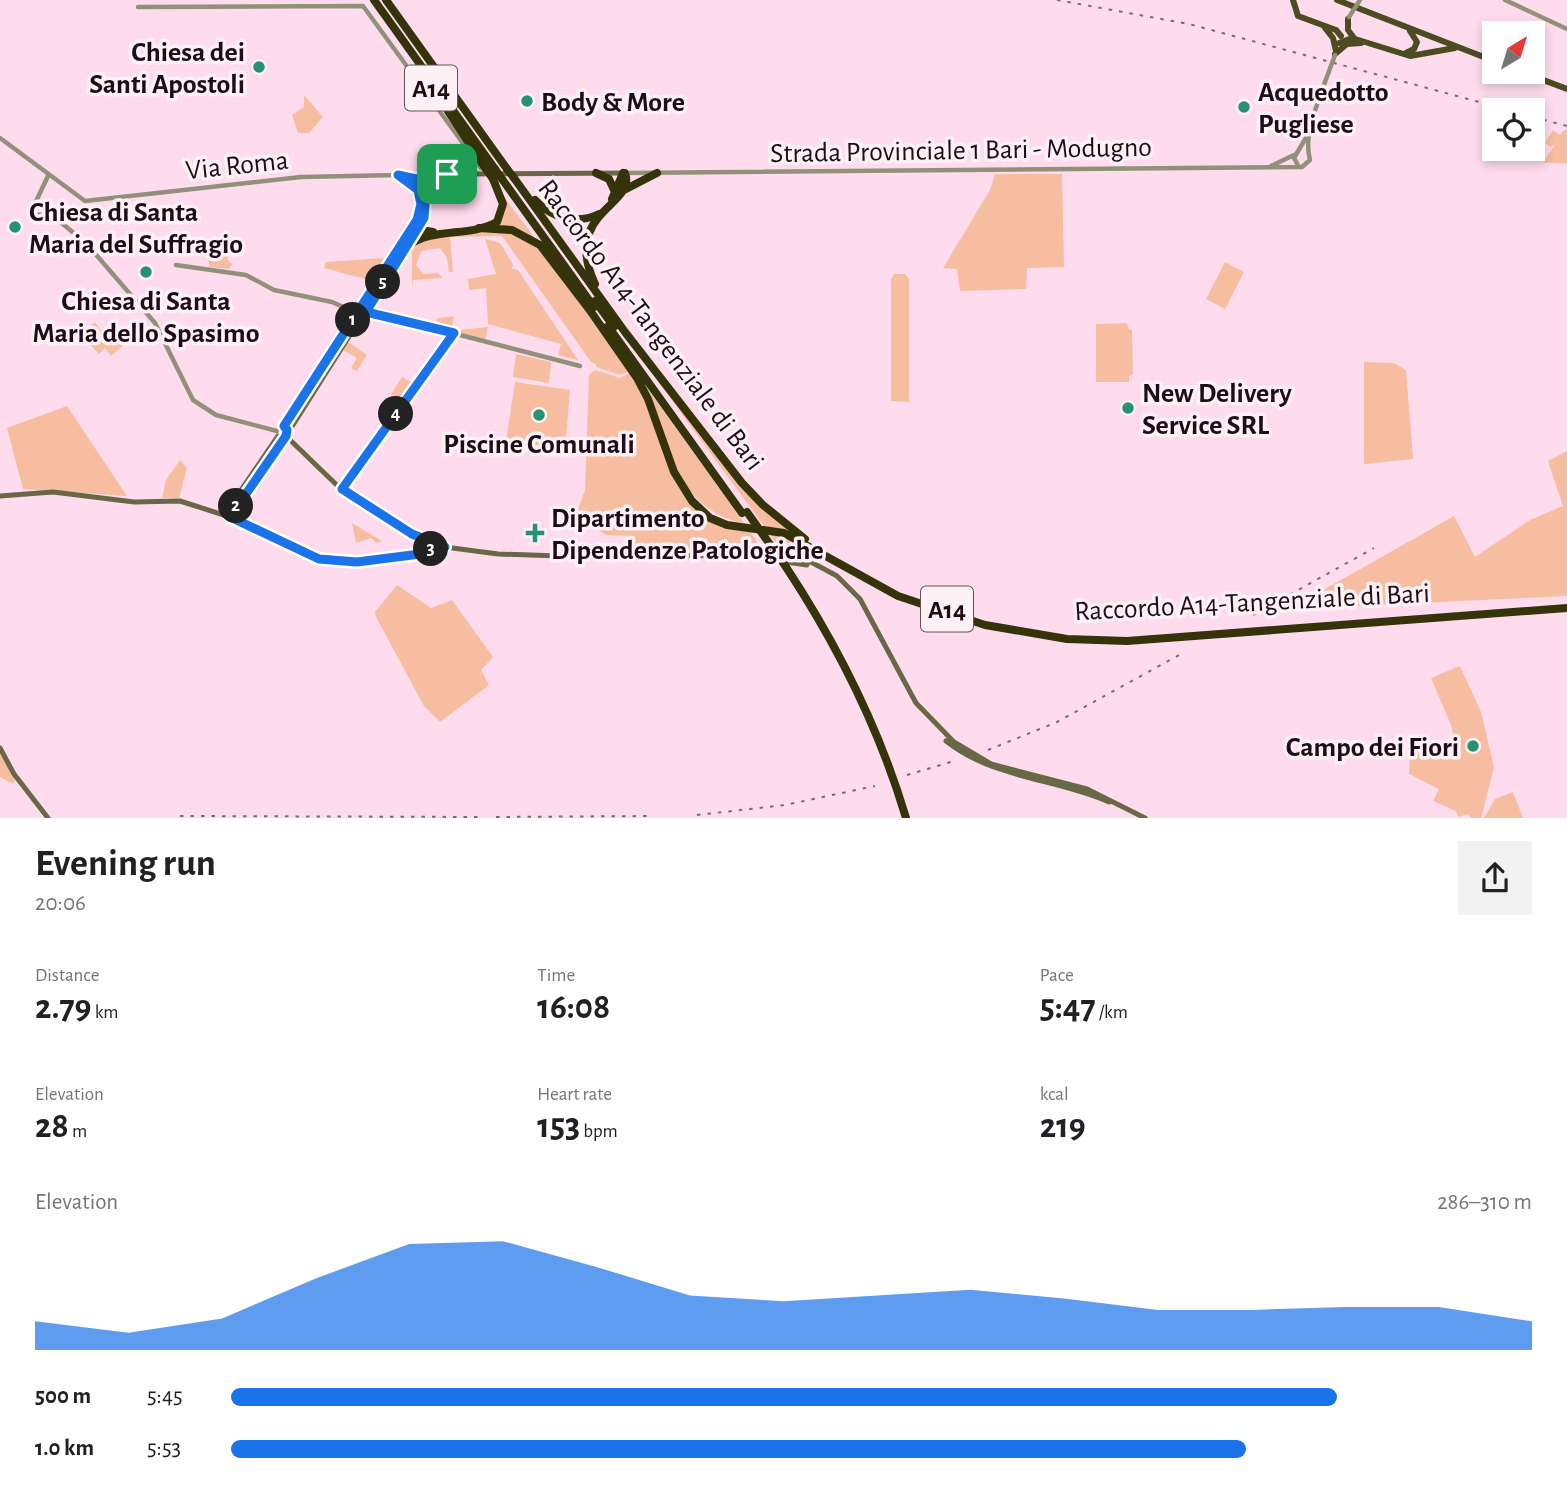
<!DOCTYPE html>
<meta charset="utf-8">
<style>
:root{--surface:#fff;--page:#f2f2f2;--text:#202124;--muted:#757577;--accent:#1a73e8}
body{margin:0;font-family:"Alegreya Sans",sans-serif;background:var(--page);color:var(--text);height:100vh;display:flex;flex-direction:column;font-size:26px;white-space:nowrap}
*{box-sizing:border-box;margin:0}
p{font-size:23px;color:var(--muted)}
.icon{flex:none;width:38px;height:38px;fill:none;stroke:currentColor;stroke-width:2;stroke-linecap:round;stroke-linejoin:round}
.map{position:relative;height:818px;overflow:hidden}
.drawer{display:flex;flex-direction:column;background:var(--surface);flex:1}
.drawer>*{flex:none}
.needle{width:46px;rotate:38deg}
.buttons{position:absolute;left:1482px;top:21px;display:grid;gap:14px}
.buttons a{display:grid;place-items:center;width:63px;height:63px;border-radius:0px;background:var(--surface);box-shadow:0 4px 10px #0003;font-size:35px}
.pin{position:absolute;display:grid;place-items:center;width:60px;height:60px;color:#fff;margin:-30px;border-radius:14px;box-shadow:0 4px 10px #0006}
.km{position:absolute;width:35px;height:35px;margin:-18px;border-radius:50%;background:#222;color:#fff;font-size:19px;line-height:35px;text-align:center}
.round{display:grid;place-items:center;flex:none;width:74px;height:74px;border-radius:0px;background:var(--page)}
.summary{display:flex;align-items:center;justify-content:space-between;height:119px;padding:0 35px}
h1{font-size:38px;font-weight:700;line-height:52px}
.stats{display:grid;grid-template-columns:repeat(3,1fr);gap:10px;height:119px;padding:7px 35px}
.stats div{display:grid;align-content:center}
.stats b{font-size:35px;font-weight:700}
.stats small{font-size:19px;font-weight:400}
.stats p{font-size:19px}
.chart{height:196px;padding:14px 35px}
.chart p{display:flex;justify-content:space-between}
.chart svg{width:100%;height:126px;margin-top:7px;fill:var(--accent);opacity:.7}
ul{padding:0 35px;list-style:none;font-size:23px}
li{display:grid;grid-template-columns:112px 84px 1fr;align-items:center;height:52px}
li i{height:18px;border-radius:9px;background:var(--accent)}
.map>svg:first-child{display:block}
.green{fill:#f6bda0}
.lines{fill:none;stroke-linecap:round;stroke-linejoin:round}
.tertiary{stroke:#91917a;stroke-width:4.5}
.secondary{stroke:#686847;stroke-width:5}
.primary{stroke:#4c4b21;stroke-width:6}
.motorway{stroke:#34330a;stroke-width:8}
.rail{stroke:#806673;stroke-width:2;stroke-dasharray:3.5 7;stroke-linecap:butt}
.tertiary-bridge{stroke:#91917a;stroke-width:4.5}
.motorway-bridge{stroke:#34330a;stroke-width:8}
.route-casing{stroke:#fff;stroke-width:14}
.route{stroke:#1a73e8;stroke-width:9}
.poi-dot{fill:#269271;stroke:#fdf1f6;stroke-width:2.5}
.labels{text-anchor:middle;stroke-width:7;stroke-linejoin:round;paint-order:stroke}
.shield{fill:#fdf1f6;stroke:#625159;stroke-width:2}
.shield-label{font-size:26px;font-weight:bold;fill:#1f0c16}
.poi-label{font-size:28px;font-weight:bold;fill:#1f0c16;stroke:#fdf1f6;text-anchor:start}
.street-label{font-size:28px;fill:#1f0c16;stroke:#fdf1f6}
</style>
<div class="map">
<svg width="1567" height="818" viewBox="0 0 1567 818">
<rect width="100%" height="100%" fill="#ffdced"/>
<!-- green -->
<path class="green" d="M 304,95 L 323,117 L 309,133 L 298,133 L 292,115 L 304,107 Z
M 1553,130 L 1560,135 L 1564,130 L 1567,131 L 1567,163 L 1543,163 L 1555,144 L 1551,147 L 1545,143 Z
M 995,174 L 1062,174 L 1064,267 L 1027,268 L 1026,289 L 960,291 L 957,269 L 943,268 L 990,190 Z
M 505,198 L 534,237 L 533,238 L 498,226 Z
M 483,229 L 510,231 L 544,251 L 629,371 L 620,375 L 596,367 L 596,364 L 591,362 L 502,236 L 450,237 L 453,272 L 449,272 L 447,258 L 440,248 L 421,251 L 416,265 L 423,274 L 438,273 L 443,278 L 413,280 L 412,288 L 412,248 L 422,238 Z
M 485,239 L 500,243 L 513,264 L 512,269 L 518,270 L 578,360 L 558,355 L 561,344 L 488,324 L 486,288 L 469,290 L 468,279 L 496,274 Z
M 215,245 L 230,254 L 227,259 L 232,264 L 229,269 L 210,267 L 206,250 Z
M 383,258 L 385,262 L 372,281 L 324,268 L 326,262 Z
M 1225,262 L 1244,272 L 1225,309 L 1206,299 Z
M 894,274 L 905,274 L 909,279 L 909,402 L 891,401 L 891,279 Z
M 454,316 L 451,330 L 435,327 L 437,318 Z
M 95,322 L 100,330 L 104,327 L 110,334 L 116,330 L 127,342 L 111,356 L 105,348 L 99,354 L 80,334 Z
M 1127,323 L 1129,330 L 1132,330 L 1133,374 L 1129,376 L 1129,382 L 1096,382 L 1096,324 Z
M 488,327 L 485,340 L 460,333 L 460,330 Z
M 348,342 L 367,355 L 357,371 L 351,368 L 357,358 L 343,350 Z
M 635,350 L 740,484 L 798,537 L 764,526 Z
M 516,354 L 551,362 L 549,383 L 513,377 Z
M 1364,362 L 1394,363 L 1406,370 L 1413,459 L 1364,464 Z
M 595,370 L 620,378 L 630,373 L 642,394 L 662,447 L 699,511 L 750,531 L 759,545 L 747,544 L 725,553 L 635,555 L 632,550 L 635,536 L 606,535 L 576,515 L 585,490 L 589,375 Z
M 634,370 L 744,523 C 676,513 657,425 634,370 Z
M 402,377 L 414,384 L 401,401 L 391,394 Z
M 515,382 L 570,390 L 565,449 L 506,441 Z
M 67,406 L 127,496 L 23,489 L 7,428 Z
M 1567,451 L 1567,596 L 1329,607 L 1325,589 L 1454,516 L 1475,557 L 1530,520 L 1563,506 L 1548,461 Z
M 180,460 L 187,468 L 179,498 L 162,498 L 166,480 Z
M 352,523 L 382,541 L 377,543 L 371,538 L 356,543 Z
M 768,532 L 783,535 L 808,551 L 781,550 Z
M 397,585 L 431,608 L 452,600 L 493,657 L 481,670 L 489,685 L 440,722 L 424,706 L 376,617 L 375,612 Z
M 1460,666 L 1481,712 L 1494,767 L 1481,818 L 1471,818 L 1468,814 L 1458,817 L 1456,811 L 1433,801 L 1439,789 L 1409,774 L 1410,755 L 1413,755 L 1416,739 L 1442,752 L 1457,751 L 1451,725 L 1431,678 Z
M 0,753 L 15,779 L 13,784 L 0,777 Z
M 1513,792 L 1523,818 L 1484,818 L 1495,799 Z"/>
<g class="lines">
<!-- tertiary -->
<path class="tertiary" d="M 1505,0 L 1567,29
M 138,7 L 363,6 L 481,168
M 0,138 L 85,201 L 301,177 L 398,175
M 1271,166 L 1294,155
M 1299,167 L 1294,158 L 1307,136
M 626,173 L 1302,167 L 1310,160 C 1303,134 1317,107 1325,82
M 48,176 L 30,214 L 53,216 L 86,243 L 155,323 L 193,400 L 216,415 L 277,431
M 176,265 L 246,275 L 274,290 L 332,302 L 357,313
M 364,316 L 456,334 L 580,366
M 342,489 L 454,333
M 344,491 L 458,334
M 230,517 L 316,559 L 357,562 L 420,554 L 428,550"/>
<!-- secondary -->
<path class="secondary" d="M 403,179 L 417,188
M 425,179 L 447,174 L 625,173
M 359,315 L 365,315 L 424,218 L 427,181 L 398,175
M 284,426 L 417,221 L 421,204 L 418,190
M 286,436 L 345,493 L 424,543
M 0,496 L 53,492 L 134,502 L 180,501 L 230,517 L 286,436 L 362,316
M 224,515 L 278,436
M 412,534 L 445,547 L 498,554 L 590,557 L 763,555 L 811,562 L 837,576 L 860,599 L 916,703 L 954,742 L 991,764 L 1087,789 L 1145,818
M 424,543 L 428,550 L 442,547
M 758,558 L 807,565
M 946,741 C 994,779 1055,778 1109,802
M 0,748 L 14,774 L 48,818"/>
<!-- primary -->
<path class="primary" d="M 1293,0 L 1298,16 L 1336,30 L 1341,36
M 1337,0 L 1494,61
M 1348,19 L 1348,30 L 1354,38
M 1325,28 L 1333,38 L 1336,51
M 1339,43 L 1352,38 L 1410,56 L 1455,48
M 1406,53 L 1414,49 L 1417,42 L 1410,31
M 1335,54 L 1347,44 L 1361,43
M 1522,72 L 1567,89"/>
<!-- motorway -->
<path class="motorway" d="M 374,0 L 495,169
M 386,0 L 507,169
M 448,111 L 486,169
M 596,173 L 609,179 L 615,192
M 514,178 L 625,332 L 742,483 L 763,505 L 805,539
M 502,179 L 594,307
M 624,190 L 657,173
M 612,199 L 623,173
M 535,200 C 552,218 576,225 599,214
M 479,228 L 512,230 L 540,245 L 589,309 L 637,378 L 648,399 L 674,472 L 692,501 L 710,518 L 727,525 L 784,533 L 898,596 L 985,625 L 1067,639 L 1127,641 L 1567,608
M 409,233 L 415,229 L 433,232
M 406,247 C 434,226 468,238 497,222 L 503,204 L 493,179
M 595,284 C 561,211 637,206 625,173
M 595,301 L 614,327
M 608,326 L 742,513
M 786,567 C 838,646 879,727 906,818"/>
<!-- rail -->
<path class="rail" d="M 1057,0 L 1189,24 L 1509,110
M 1533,117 L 1567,126
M 1253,615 L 1374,548
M 988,750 L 1057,722 L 1181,654
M 907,775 L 954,761
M 697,815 L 785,805 L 875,786
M 180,816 L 483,817
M 496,817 L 652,816"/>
<!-- tertiary-bridge -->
<path class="tertiary-bridge" d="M 1349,17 L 1360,0
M 1325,82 L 1335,55"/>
<!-- motorway-bridge -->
<path class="motorway-bridge" d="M 486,169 L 493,179
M 495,169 L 502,179
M 507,169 L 514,178
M 747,512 L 786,567"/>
</g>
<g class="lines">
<!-- route casing -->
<g class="route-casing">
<path id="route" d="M 447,174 L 426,190 L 424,218 L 366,312 L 454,333 L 342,489 L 412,534 L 445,547 L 420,554 L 357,562 L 319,559 L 230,517 L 286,436 L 287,430 L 284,426 L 417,220 L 421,204 L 418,190 L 398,175 L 416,179 Z"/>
</g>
<!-- route -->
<use href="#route" class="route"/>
</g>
<!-- markers -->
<g class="poi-dot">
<circle cx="259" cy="67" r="7"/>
<circle cx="527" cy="101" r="7"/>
<circle cx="1244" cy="107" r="7"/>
<circle cx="15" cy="227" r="7"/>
<circle cx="146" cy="272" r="7"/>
<circle cx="1128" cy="408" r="7"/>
<circle cx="539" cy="415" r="7"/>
<path d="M531.5 522.5h7v7h7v7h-7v7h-7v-7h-7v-7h7z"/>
<circle cx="1473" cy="746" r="7"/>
</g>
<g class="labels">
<!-- shield labels -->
<g class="shield">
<rect x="405" y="65.5" width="52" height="45" rx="5"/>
<rect x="921" y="586.5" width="52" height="45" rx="5"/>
</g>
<g class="shield-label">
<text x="431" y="97">A14</text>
<text x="947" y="618">A14</text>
</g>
<!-- poi labels -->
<g class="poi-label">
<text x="245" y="61" text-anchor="end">Chiesa dei<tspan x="245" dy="32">Santi Apostoli</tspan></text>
<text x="1258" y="101">Acquedotto<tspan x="1258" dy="32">Pugliese</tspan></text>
<text x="541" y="111">Body &amp; More</text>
<text x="29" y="221">Chiesa di Santa<tspan x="29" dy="32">Maria del Suffragio</tspan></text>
<text x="146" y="310" text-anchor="middle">Chiesa di Santa<tspan x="146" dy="32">Maria dello Spasimo</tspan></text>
<text x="1142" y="402">New Delivery<tspan x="1142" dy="32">Service SRL</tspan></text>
<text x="539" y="453" text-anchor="middle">Piscine Comunali</text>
<text x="551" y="527">Dipartimento<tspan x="551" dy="32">Dipendenze Patologiche</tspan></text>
<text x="1459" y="756" text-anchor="end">Campo dei Fiori</text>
</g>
<!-- street labels -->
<g class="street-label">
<text transform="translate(961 149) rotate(-1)" y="10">Strada Provinciale 1 Bari - Modugno</text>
<text transform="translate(237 164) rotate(-6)" y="10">Via Roma</text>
<text transform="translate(652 324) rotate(53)" y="10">Raccordo A14-Tangenziale di Bari</text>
<text transform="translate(1252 601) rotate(-3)" y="10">Raccordo A14-Tangenziale di Bari</text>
</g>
</g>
</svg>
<div class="buttons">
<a><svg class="needle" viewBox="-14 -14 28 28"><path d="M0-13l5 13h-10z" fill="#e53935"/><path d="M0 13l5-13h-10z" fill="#757577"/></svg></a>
<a><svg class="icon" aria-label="locate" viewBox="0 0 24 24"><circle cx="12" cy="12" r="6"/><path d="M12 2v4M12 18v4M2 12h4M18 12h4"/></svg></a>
</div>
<div class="pin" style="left:447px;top:174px;background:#1e9e55"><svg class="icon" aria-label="arrive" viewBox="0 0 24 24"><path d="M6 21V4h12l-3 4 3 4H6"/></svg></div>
<b class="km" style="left:353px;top:320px">1</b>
<b class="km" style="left:236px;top:506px">2</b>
<b class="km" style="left:431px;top:549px">3</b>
<b class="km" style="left:396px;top:414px">4</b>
<b class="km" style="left:383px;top:282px">5</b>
</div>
<section class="drawer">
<div class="summary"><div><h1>Evening run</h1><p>20:06</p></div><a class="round"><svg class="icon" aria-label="share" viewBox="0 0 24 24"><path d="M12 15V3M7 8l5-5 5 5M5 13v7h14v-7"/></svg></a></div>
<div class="stats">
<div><p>Distance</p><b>2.79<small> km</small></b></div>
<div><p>Time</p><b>16:08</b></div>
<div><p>Pace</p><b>5:47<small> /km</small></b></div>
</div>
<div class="stats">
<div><p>Elevation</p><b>28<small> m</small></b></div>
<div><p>Heart rate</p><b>153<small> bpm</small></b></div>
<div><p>kcal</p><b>219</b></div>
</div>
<div class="chart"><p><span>Elevation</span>286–310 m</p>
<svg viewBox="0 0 160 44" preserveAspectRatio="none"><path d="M0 44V34L10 38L20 33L30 19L40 7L50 6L60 15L70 25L80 27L90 25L100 23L110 26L120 30L130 30L140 29L150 29L160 34V44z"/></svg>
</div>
<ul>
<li><b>500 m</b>5:45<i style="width:85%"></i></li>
<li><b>1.0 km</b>5:53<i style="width:78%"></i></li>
</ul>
</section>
